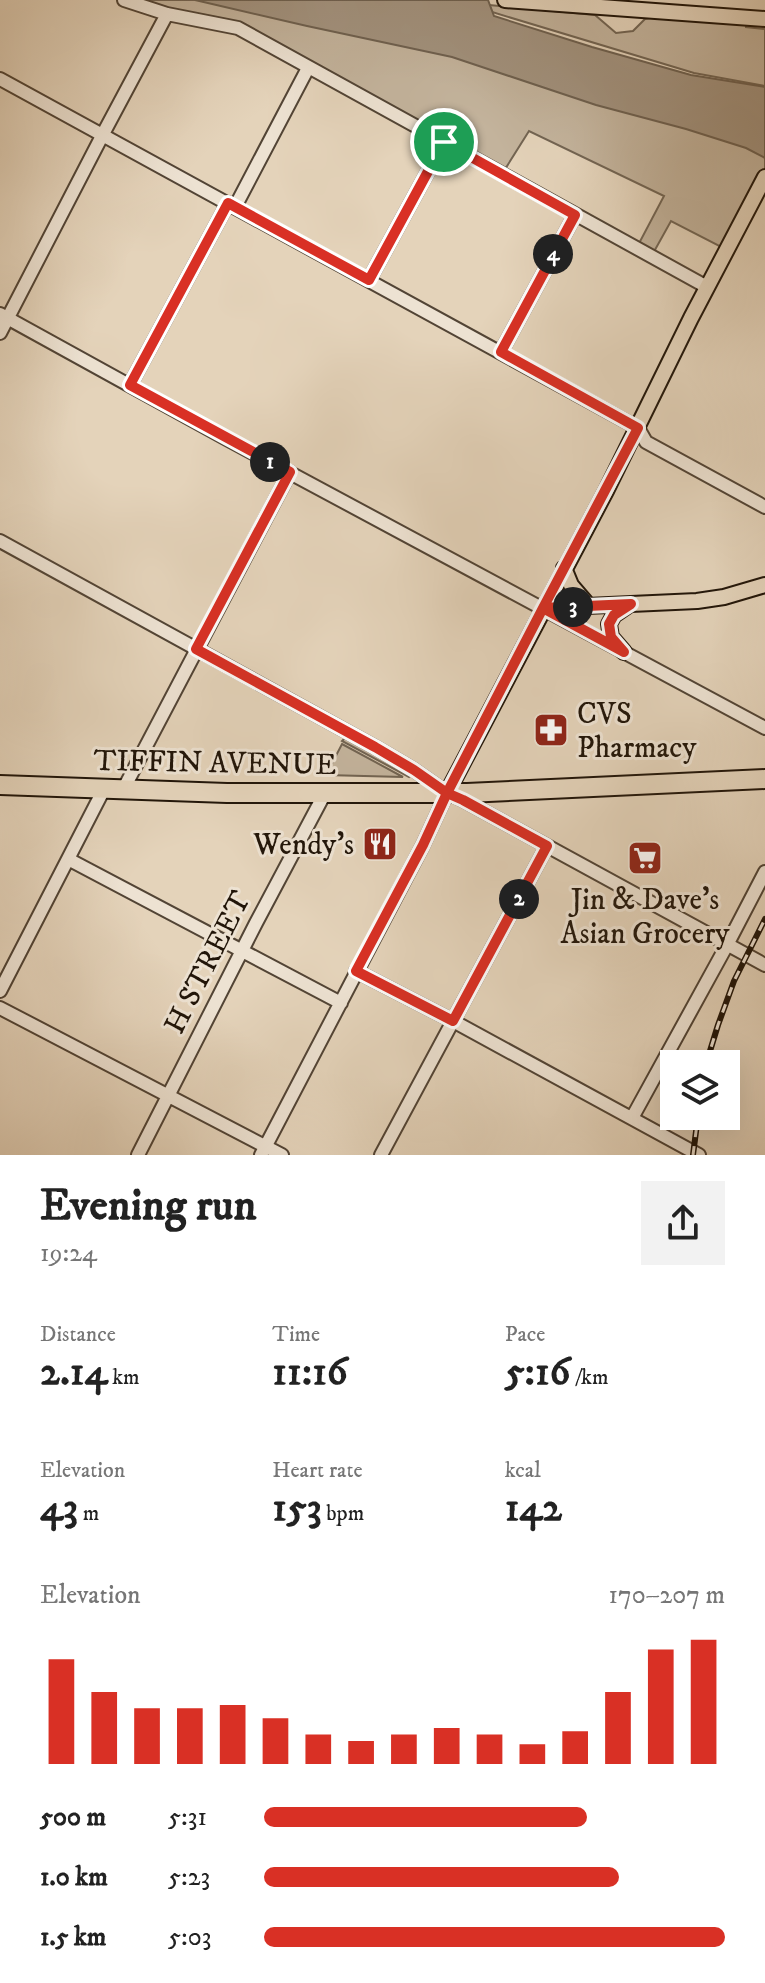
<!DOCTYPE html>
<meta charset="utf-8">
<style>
:root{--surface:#fff;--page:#f2f2f2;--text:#222;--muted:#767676;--accent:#d93025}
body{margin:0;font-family:"IM FELL DW Pica",serif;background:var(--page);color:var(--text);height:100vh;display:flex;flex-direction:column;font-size:30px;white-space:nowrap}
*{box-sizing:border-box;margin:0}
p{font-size:26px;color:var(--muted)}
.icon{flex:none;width:44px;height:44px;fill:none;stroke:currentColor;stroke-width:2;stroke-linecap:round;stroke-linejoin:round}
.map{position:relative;height:1155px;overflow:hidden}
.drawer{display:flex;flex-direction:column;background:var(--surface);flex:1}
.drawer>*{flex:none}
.controls{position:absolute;left:660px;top:1050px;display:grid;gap:16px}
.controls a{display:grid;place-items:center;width:80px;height:80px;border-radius:0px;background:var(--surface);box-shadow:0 8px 32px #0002;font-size:40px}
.pin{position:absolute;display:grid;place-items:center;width:68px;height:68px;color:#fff;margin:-34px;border:4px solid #fff;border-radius:50%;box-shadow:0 2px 8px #0007}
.km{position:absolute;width:40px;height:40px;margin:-20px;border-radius:50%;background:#222;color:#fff;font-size:22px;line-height:40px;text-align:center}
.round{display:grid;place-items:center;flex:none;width:84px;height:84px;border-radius:0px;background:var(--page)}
.summary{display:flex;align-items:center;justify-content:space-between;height:136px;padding:0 40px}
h1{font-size:44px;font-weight:700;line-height:60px}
.metrics{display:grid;grid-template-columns:repeat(3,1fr);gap:12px;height:136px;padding:8px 40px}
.metrics div{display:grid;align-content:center}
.metrics b{font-size:40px;font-weight:700}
.metrics small{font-size:22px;font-weight:400}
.metrics p{font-size:22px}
.chart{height:224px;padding:16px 40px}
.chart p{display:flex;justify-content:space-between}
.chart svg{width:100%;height:144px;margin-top:8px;stroke:var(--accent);stroke-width:6}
ul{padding:0 40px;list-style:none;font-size:26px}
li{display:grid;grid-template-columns:128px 96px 1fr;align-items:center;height:60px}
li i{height:20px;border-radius:10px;background:var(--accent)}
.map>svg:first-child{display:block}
.green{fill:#c3b39c;stroke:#726452;stroke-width:2}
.water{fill:#a2927e;stroke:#6e604f;stroke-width:2}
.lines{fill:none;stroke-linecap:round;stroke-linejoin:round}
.minor-casing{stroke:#524435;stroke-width:16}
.major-casing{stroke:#211509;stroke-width:18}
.highway-casing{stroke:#211509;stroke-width:22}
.minor{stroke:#ede2d2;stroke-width:12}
.major{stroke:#e4d3ba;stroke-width:14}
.highway{stroke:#e4d3ba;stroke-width:18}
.rail-casing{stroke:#211509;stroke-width:6}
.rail{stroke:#ede2d2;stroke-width:3;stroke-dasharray:9;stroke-linecap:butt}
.route-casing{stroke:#fff;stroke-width:16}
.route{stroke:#d93025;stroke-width:10}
.labels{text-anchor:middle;stroke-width:6;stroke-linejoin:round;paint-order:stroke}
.poi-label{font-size:30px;fill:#211509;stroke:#ede2d2;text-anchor:start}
.street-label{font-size:30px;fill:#211509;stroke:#ede2d2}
</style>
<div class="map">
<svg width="765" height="1155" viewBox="0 0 765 1155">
<rect width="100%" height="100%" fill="#e4d3ba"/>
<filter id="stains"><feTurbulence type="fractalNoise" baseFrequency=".0025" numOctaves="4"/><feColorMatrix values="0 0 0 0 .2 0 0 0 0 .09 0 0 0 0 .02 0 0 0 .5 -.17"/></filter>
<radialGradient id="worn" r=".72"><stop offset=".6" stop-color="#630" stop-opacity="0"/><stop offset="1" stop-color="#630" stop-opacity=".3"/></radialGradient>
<!-- green -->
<path class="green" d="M 124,0 L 242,0 L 765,128 L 765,177 L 727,250 L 671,221 L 651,257 L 636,249 L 664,196 L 529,131 L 502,174 L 238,28 Z
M 489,5 L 595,15 L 616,33 L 633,31 L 645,19 L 654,17 L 746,24 L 746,27 L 765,29 L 765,86 L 694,73 L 492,12 Z
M 347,736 L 411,775 L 409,777 L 342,741 Z
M 342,744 L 403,777 L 326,775 Z"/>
<!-- water -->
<path class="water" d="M 195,0 L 488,0 L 494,16 L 592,47 L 691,75 L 765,87 L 765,158 L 746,148 L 686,129 L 596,105 L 452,57 L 307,26 Z"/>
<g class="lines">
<!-- minor casing -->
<g class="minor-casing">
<path id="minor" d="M 124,0 L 167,14 L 238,28 L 707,287
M 0,79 L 638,428 L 646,442 L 765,507
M 235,207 L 308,68
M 369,280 L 444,142
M 0,314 L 225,438 L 765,728
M 0,333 L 103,134 L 167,14
M 501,352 L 575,215
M 130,385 L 228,203
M 0,541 L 375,747 L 414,770 L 447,793 L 463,800 L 765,965
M 123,790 L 290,472
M 68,859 L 341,1003
M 356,971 L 453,1021 L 699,1155
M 0,991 L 104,789
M 0,1008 L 282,1155
M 632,1118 L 727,945 L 765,872
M 138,1155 L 256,923 L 325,793
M 261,1155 L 423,845 L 447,793
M 381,1155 L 547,846"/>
</g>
<!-- major casing -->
<g class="major-casing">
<path id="major" d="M 505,0 L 765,19
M 564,568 L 571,585 L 589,606
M 543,608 L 697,601 L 724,597 L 765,585
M 624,652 L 611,637 L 609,624 L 614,615 L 630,604
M 447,793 L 606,491 L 691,318 L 765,177"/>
</g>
<!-- highway casing -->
<g class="highway-casing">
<path id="highway" d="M 0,785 L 227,793 L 467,793 L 765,779"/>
</g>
<!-- minor -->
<use href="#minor" class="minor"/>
<!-- major -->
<use href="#major" class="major"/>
<!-- highway -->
<use href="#highway" class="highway"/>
<!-- rail casing -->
<g class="rail-casing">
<path id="rail" d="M 706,1064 L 718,1025 L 734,981 L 765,919
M 693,1155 L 698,1116"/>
</g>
<!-- rail -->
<use href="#rail" class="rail"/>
</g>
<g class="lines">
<!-- route casing -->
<g class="route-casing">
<path id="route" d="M 444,142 L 369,280 L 228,203 L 130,385 L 290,472 L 196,649 L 375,747 L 414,770 L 447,793 L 463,800 L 547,846 L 453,1021 L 356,971 L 423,845 L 447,793 L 543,608 L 631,604 L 614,615 L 609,624 L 611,637 L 624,652 L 543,608 L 638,428 L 501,352 L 575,215 L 444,142"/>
</g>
<!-- route -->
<use href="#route" class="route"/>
</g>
<!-- icons -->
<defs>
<g id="pharmacy-square" transform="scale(1.8)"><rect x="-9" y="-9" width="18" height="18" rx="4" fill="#8f2418" stroke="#ede2d2"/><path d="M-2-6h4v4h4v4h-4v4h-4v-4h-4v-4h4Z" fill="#fff"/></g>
<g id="restaurant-square" transform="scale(1.8)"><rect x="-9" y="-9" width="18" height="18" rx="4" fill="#8f2418" stroke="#ede2d2"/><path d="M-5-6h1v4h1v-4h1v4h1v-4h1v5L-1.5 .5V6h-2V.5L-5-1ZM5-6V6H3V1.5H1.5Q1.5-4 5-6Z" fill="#fff"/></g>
<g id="supermarket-square" transform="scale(1.8)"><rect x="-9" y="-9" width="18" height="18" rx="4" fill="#8f2418" stroke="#ede2d2"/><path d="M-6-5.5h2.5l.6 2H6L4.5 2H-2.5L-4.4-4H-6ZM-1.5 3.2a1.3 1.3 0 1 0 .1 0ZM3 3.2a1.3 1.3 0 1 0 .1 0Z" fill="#fff"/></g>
</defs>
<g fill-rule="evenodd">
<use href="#pharmacy-square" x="551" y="730"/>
<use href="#restaurant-square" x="380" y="844"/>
<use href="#supermarket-square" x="645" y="858"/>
</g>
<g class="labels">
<!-- poi labels -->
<g class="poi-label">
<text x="577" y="723">CVS<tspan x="577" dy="34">Pharmacy</tspan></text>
<text x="354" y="854" text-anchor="end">Wendy's</text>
<text x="645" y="909" text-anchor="middle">Jin &amp; Dave's<tspan x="645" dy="34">Asian Grocery</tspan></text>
</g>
<!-- street labels -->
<g class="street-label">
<text transform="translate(215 762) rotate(1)" y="10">TIFFIN AVENUE</text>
<text transform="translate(207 962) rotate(-63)" y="10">H STREET</text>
</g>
</g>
<rect width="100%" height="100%" filter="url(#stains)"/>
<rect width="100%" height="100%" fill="url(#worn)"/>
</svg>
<div class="controls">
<a><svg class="icon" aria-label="layers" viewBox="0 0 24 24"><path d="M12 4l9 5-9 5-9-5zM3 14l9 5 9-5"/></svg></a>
</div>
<div class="pin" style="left:444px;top:142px;background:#1e9e55"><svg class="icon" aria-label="arrive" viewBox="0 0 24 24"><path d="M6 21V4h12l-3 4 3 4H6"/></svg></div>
<b class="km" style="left:270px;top:462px">1</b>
<b class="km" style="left:519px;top:899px">2</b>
<b class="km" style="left:573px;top:607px">3</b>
<b class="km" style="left:553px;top:254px">4</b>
</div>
<section class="drawer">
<div class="summary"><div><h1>Evening run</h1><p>19:24</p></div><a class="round"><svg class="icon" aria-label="share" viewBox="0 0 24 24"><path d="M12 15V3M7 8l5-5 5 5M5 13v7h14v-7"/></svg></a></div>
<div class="metrics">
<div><p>Distance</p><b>2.14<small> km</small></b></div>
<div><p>Time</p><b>11:16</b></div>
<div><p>Pace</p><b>5:16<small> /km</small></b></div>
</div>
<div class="metrics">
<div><p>Elevation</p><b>43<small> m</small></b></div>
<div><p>Heart rate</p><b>153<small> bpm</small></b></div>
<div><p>kcal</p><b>142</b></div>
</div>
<div class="chart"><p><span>Elevation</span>170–207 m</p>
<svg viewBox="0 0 160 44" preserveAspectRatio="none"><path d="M5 44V12M15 44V22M25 44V27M35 44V27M45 44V26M55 44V30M65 44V35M75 44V37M85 44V35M95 44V33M105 44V35M115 44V38M125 44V34M135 44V22M145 44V9M155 44V6"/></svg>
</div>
<ul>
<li><b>500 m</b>5:31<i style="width:70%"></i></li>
<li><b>1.0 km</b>5:23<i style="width:77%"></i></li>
<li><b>1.5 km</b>5:03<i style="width:100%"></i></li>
</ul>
</section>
